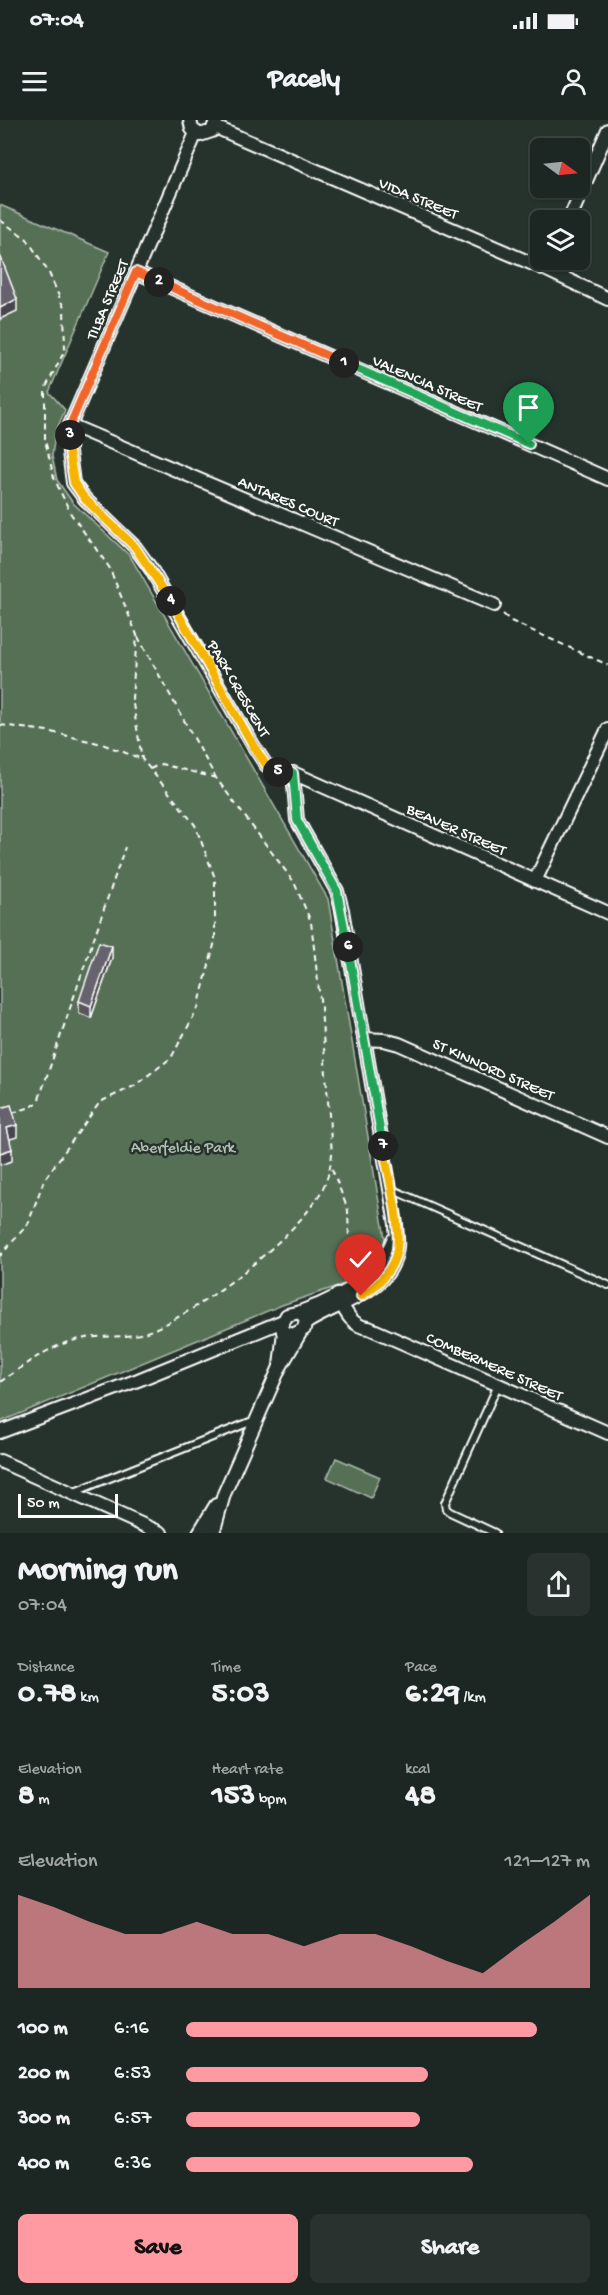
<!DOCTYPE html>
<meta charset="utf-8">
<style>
:root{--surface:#1c2622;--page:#29322f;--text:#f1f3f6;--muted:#a0a5a5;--line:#3a4340;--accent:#ff9aa2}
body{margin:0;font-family:"Gochi Hand",sans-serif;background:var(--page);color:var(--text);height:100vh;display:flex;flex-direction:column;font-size:22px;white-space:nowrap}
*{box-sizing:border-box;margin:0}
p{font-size:20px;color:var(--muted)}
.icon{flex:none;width:33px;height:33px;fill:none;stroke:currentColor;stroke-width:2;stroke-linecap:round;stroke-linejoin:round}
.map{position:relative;height:1413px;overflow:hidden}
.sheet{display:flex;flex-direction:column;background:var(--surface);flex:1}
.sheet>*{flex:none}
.needle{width:39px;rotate:105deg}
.controls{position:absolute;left:530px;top:18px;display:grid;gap:12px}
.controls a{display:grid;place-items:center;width:60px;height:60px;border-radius:9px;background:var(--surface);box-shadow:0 2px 4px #0004,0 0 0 2px var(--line);font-size:30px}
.scale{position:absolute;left:18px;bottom:15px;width:100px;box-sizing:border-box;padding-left:6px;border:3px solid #fff;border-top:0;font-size:16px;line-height:21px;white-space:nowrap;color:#fff;-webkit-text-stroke:4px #26332d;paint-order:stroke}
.pin{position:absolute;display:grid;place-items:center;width:51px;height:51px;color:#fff;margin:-62px -26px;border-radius:50% 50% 50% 0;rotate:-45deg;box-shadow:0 0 6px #0007}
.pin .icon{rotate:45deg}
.km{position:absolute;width:30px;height:30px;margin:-15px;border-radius:50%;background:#222;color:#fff;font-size:16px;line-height:30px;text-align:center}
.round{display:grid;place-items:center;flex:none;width:63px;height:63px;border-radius:9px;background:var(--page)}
.headline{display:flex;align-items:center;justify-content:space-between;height:102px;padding:0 18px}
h1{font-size:33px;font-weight:700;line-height:45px}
.figures{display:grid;grid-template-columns:repeat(3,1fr);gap:9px;height:102px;padding:6px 18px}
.figures div{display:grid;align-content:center}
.figures b{font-size:30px;font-weight:700}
.figures small{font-size:16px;font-weight:400}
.figures p{font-size:16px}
.chart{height:168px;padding:12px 18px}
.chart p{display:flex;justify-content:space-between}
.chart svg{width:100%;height:108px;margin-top:6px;fill:var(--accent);opacity:.7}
.action{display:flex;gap:12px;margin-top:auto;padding:12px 18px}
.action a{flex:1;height:69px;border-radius:9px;background:var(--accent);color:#111;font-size:24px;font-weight:700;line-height:69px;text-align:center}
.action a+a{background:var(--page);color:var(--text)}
ul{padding:0 18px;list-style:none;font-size:20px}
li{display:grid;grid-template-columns:96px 72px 1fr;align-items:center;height:45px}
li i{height:15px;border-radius:8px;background:var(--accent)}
.status{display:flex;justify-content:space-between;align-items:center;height:42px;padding:0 30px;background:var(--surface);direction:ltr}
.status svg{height:16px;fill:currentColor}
header{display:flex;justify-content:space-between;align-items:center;height:78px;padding:0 18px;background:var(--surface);font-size:27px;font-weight:700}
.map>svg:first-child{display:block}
.green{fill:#577056;stroke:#abb8aa;stroke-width:1.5}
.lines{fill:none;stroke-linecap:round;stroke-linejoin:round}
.lane-casing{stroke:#fff;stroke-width:10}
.street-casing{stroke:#fff;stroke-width:16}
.path{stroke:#fff;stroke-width:2;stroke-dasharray:6 4.5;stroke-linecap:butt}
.lane{stroke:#26332d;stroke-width:6}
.street{stroke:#26332d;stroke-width:12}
.wall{fill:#58555f;stroke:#fff;stroke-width:1.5}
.shaded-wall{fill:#47454d;stroke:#fff;stroke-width:1.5}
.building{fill:#66636e;stroke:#fff;stroke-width:1.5}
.split-1-casing{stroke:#fff;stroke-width:12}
.split-2-casing{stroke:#fff;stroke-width:12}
.split-3-casing{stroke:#fff;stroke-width:12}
.split-4-casing{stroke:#fff;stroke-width:12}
.split-5-casing{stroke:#fff;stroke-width:12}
.split-6-casing{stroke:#fff;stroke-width:12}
.split-7-casing{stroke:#fff;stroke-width:12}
.split-8-casing{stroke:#fff;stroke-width:12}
.split-1{stroke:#22a559;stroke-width:8}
.split-2{stroke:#f0652b;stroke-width:8}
.split-3{stroke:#f0652b;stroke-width:8}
.split-4{stroke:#f5b400;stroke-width:8}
.split-5{stroke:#f5b400;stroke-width:8}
.split-6{stroke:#22a559;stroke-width:8}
.split-7{stroke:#22a559;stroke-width:8}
.split-8{stroke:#f5b400;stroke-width:8}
.labels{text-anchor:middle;stroke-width:5;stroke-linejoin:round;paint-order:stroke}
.street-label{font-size:16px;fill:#fff;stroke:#26332d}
.park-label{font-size:16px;fill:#b3bfb3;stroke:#26332d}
</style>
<div class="status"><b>07:04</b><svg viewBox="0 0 49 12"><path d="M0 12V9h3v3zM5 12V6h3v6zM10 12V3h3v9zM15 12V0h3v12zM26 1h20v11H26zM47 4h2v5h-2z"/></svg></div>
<header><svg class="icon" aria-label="menu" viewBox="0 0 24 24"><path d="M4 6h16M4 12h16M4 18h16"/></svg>Pacely<svg class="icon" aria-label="person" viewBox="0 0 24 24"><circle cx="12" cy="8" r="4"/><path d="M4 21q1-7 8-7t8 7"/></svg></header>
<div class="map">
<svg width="608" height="1413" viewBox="0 0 608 1413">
<rect width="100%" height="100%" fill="#26332d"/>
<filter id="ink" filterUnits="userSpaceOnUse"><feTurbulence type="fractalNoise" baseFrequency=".0167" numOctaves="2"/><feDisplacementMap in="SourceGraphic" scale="12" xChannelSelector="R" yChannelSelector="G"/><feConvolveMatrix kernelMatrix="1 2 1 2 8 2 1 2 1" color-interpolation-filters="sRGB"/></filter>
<g filter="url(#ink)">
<!-- green -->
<path class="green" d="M 0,85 L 109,132 L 49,272 L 65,290 L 55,314 L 52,336 L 57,360 L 73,383 L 130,436 L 328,779 L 385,1118 L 382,1133 L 365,1154 L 347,1163 L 282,1185 L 0,1302 Z
M 336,1338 L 380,1357 L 371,1378 L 327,1358 Z"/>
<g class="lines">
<!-- lane casing -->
<g class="lane-casing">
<path id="lane" d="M 391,1069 L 608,1165
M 72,1373 L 255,1300
M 495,1413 L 450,1392 L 446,1389 L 445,1383 L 498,1265"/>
</g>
<!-- street casing -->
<g class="street-casing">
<path id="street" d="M 190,0 L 192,9 L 200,15 L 212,11 L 216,1
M 215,7 L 547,150 L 608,179
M 196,13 L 70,305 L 69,332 L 73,363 L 85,379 L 135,427 L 151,449 L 253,625 L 266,645 L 282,655 L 293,653
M 569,100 L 608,10
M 136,152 L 608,359
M 70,305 L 494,485
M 293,653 L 297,700 L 337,771 L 342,790 L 396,1104 C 396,1111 398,1120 397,1127 C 393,1173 337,1182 306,1203
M 293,653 L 608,793
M 535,761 L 608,609
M 364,919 L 384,920 L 399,924 L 608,1017
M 337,1175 C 344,1189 351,1207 369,1208 L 608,1313
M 300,1192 C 323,1184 360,1167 377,1149 C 384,1141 389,1130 393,1120
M 300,1192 L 306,1199 L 304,1209 L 293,1215 L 283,1212 L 282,1204 L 287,1195 Z
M 280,1245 L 284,1212
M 0,1312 L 138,1260 L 283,1201
M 0,1341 L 161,1413
M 199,1413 L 216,1385
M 213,1413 L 224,1374 L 279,1249 L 300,1213"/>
</g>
<!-- path -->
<path class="path" d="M 0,100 L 27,119 L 49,153 L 64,188 L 65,230 L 45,269 L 45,320 L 54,358 L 71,394 L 109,447 L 137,515 L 132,578 L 142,639 L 195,705 L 215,758 L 215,821 L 198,888 L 171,938 L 134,966 L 100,982 L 44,1060 L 28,1104 L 0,1136
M 503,494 L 511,501 L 608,545
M 0,605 L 47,611 L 102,624 L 142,639
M 150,649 L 161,644 L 216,658
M 12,993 L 31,987 L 38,982 L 125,727
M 332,1049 L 348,1090 L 350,1154
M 0,1262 C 25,1245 49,1225 80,1219 C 104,1214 129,1220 152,1210 C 200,1191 290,1121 318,1077 C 327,1063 330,1050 332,1034 L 321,888 L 311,802 L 294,762 L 216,658 L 138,517"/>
<!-- lane -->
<use href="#lane" class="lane"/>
<!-- street -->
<use href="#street" class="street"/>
</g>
<!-- wall -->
<path class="wall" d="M 112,838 L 91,898 L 79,893 L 79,881 Z"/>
<!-- shaded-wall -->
<path class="shaded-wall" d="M 17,179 L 17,191 L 0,199 L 0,188 Z
M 112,826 L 112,838 L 91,898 L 91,886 Z
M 17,1005 L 17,1017 L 7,1020 L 7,1008 Z
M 12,1029 L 12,1041 L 0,1045 L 0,1033 Z"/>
<!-- building -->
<path class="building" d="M 0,135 L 17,179 L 0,188 Z
M 99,822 L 112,826 L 91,886 L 79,881 Z
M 11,985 L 17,1005 L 7,1008 L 12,1029 L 0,1033 L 0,988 Z"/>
</g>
<g class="lines" filter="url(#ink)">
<!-- split-1 casing -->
<g class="split-1-casing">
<path id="split-1" d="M 344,243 L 529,324"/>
</g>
<!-- split-2 casing -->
<g class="split-2-casing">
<path id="split-2" d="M 159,162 L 344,243"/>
</g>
<!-- split-3 casing -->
<g class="split-3-casing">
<path id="split-3" d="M 70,315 L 70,305 L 136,152 L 159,162"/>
</g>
<!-- split-4 casing -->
<g class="split-4-casing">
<path id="split-4" d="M 70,315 L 69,332 L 74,363 L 85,379 L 135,427 L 171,481"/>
</g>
<!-- split-5 casing -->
<g class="split-5-casing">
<path id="split-5" d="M 171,481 L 253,625 L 266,645 L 278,652"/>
</g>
<!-- split-6 casing -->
<g class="split-6-casing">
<path id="split-6" d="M 278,652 L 282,655 L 293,653 L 297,700 L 337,771 L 348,827"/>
</g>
<!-- split-7 casing -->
<g class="split-7-casing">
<path id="split-7" d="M 348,827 L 383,1026"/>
</g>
<!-- split-8 casing -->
<g class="split-8-casing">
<path id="split-8" d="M 361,1176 C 378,1166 394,1149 397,1129 C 401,1101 388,1054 383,1026"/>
</g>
<!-- split-1 -->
<use href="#split-1" class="split-1"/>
<!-- split-2 -->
<use href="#split-2" class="split-2"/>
<!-- split-3 -->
<use href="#split-3" class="split-3"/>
<!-- split-4 -->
<use href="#split-4" class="split-4"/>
<!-- split-5 -->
<use href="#split-5" class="split-5"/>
<!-- split-6 -->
<use href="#split-6" class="split-6"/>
<!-- split-7 -->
<use href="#split-7" class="split-7"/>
<!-- split-8 -->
<use href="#split-8" class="split-8"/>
</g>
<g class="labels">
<!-- street labels -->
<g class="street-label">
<text transform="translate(419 77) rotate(23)" y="6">VIDA STREET</text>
<text transform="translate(106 179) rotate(-67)" y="6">TILBA STREET</text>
<text transform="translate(428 262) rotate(24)" y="6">VALENCIA STREET</text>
<text transform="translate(289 380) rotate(23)" y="6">ANTARES COURT</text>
<text transform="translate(240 568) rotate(60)" y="6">PARK CRESCENT</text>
<text transform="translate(457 708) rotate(24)" y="6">BEAVER STREET</text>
<text transform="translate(494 948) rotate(24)" y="6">ST KINNORD STREET</text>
<text transform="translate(495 1245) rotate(24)" y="6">COMBERMERE STREET</text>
</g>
<!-- park labels -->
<g class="park-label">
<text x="183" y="1032">Aberfeldie Park</text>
</g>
</g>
</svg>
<div class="controls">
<a><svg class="needle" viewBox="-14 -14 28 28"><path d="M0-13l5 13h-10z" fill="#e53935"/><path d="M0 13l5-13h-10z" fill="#a0a5a5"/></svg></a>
<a><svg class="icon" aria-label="layers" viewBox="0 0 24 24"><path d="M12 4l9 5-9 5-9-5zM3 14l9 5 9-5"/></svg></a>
</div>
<div class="scale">50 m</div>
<div class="pin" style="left:529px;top:324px;background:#1e9e55"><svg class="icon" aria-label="arrive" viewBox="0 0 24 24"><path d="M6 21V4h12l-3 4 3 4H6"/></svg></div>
<div class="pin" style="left:361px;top:1176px;background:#d93025"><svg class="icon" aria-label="check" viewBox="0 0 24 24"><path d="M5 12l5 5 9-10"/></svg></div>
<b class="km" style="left:344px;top:243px">1</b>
<b class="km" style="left:159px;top:162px">2</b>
<b class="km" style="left:70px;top:315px">3</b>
<b class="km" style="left:171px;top:481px">4</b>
<b class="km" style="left:278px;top:652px">5</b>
<b class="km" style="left:348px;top:827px">6</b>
<b class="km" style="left:383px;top:1026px">7</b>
</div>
<section class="sheet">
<div class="headline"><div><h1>Morning run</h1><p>07:04</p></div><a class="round"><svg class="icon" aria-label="share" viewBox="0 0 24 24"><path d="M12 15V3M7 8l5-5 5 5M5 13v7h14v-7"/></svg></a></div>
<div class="figures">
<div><p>Distance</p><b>0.78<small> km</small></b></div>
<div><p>Time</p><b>5:03</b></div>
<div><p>Pace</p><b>6:29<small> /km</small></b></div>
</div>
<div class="figures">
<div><p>Elevation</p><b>8<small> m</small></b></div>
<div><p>Heart rate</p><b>153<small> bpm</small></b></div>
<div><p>kcal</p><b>48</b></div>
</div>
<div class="chart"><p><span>Elevation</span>121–127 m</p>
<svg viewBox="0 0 160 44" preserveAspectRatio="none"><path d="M0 44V6L10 11L20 17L30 22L40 22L50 17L60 22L70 22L80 27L90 22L100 22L110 27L120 33L130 38L140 27L150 17L160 6V44z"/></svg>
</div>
<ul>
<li><b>100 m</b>6:16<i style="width:87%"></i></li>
<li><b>200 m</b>6:53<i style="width:60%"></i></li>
<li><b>300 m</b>6:57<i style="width:58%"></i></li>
<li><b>400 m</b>6:36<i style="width:71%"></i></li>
</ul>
<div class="action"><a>Save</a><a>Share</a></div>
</section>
